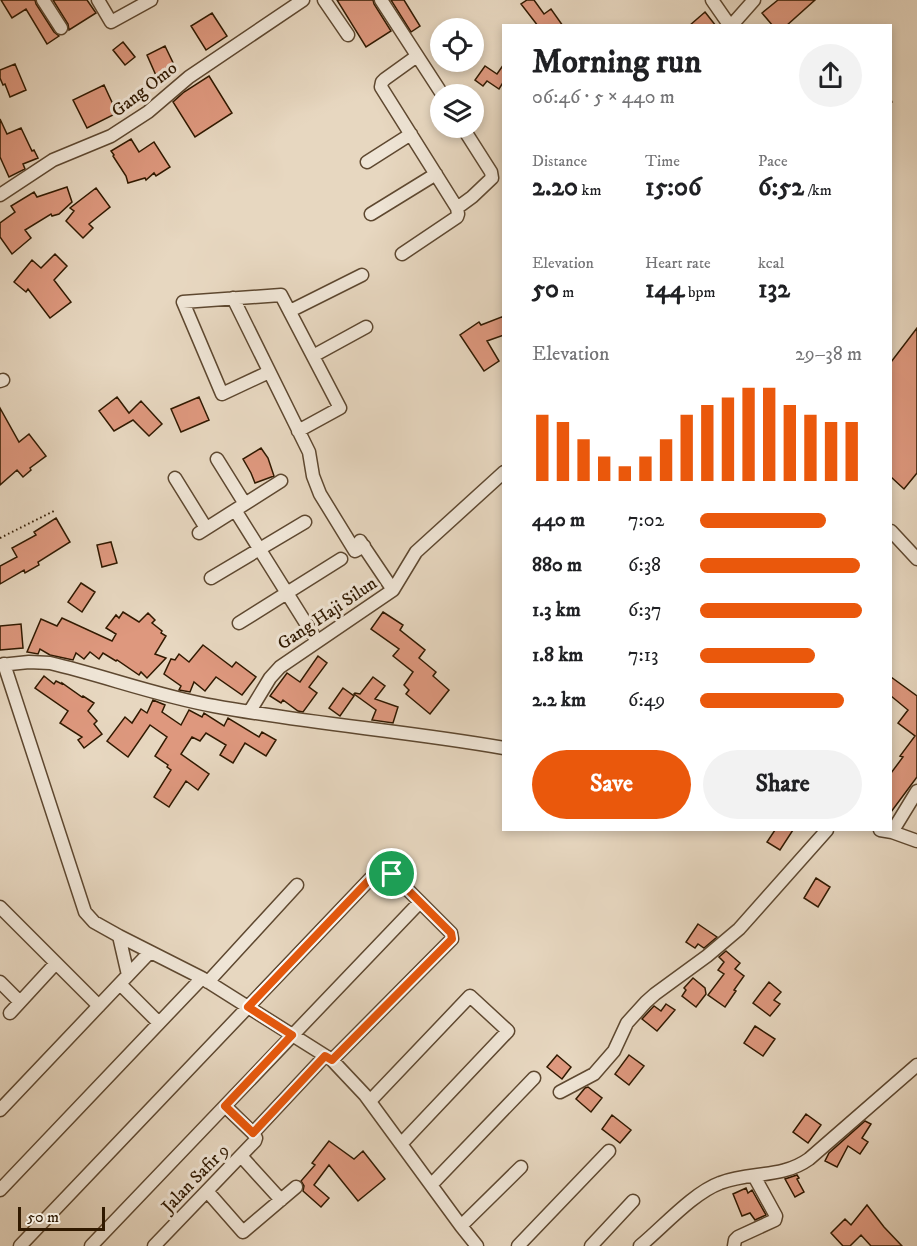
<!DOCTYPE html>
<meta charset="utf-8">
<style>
:root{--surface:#fff;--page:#f2f2f2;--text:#202124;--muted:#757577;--accent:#ea580c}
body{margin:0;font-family:"IM FELL DW Pica",serif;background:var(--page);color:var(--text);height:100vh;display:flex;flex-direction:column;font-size:22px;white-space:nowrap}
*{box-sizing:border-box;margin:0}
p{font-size:20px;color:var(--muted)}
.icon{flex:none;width:33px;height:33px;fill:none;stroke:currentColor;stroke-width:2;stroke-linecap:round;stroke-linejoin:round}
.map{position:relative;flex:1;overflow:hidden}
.sheet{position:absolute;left:502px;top:24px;width:390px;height:807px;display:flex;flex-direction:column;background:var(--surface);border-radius:0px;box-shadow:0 3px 9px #0003}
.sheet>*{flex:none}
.buttons{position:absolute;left:430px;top:18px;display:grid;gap:12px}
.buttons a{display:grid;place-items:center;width:54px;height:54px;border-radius:50%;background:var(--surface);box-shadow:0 3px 9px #0003;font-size:30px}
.scale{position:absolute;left:18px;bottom:15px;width:87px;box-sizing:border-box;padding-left:6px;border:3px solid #301900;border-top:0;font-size:16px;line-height:21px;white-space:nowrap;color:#301900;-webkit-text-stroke:4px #efe5d6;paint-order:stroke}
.pin{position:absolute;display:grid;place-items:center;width:51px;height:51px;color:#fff;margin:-26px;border:3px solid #fff;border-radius:50%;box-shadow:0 2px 6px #0007}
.round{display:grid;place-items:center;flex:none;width:63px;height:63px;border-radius:32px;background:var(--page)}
.headline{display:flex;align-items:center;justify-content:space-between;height:102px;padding:0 30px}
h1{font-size:33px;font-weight:700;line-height:45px}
.figures{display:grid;grid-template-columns:repeat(3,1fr);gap:9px;height:102px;padding:6px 30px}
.figures div{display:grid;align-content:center}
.figures b{font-size:26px;font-weight:700}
.figures small{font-size:16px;font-weight:400}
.figures p{font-size:16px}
.chart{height:168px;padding:12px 30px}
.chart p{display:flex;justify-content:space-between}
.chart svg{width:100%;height:108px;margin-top:6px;stroke:var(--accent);stroke-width:6}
.primary-button{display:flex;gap:12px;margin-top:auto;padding:12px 30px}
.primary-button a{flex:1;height:69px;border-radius:36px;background:var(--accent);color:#fff;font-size:24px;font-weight:700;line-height:69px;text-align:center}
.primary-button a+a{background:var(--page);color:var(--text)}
ul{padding:0 30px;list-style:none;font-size:20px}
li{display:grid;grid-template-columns:96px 72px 1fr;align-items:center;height:45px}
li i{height:15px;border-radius:8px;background:var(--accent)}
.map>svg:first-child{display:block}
.building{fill:#de987e;stroke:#301900;stroke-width:1.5}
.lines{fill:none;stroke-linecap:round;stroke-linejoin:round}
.minor-casing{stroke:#5e4830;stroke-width:15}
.path{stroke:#301900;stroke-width:2;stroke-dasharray:1.5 3;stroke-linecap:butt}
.minor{stroke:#efe5d6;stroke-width:12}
.route-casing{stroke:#fff;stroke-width:12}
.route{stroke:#ea580c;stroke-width:8}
.labels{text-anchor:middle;stroke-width:6;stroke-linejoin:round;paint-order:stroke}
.street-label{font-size:18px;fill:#301900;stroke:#efe5d6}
</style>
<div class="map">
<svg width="917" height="1246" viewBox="0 0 917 1246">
<rect width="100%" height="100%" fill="#e7d7c0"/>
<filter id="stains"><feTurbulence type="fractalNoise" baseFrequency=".00333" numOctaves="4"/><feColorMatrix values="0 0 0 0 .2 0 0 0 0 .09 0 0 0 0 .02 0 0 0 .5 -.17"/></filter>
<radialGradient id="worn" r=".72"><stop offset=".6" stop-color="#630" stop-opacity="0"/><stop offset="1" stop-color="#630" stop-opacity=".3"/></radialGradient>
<!-- building -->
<path class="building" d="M 1,0 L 35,0 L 36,4 L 54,32 L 59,36 L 47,44 L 26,9 L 12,18 Z
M 53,0 L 87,0 L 96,13 L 69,30 L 68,24 Z
M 337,0 L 373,0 L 374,4 L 391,31 L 366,47 Z
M 391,0 L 404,0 L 420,26 L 411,32 Z
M 527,0 L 534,0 L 544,14 L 551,9 L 563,26 L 538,26 L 521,4 Z
M 778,0 L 815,0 L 786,26 L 773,26 L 762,13 Z
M 705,12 L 716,26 L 689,26 Z
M 212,13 L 227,36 L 206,50 L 191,26 Z
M 123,42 L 135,57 L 125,65 L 113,50 Z
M 165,46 L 177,71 L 158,80 L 147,55 Z
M 15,64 L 26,90 L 10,97 L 5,84 L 3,85 L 0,78 L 0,70 Z
M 504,64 L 504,81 L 499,89 L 487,81 L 483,86 L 475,80 L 485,66 L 497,74 Z
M 209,76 L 232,113 L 195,137 L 173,102 L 184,92 Z
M 104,85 L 117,113 L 87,128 L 73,100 Z
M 0,119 L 7,134 L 21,128 L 32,151 L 34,150 L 38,158 L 23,164 L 25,169 L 9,177 L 0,157 Z
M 131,139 L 139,152 L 154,142 L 170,167 L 156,176 L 154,173 L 146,180 L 145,178 L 128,183 L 126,176 L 113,156 L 114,155 L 111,151 Z
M 67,187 L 72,202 L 59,214 L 52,216 L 51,214 L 25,230 L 31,238 L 12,254 L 0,237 L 0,223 L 15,212 L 11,206 L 34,192 L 37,197 Z
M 96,188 L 110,207 L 89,224 L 93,228 L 83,238 L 66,221 L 74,211 L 70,208 Z
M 55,254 L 67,266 L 54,280 L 71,302 L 50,318 L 28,289 L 26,292 L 14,282 L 32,260 L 41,268 Z
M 504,316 L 504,335 L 487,341 L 499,361 L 484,371 L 460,335 L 479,322 L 481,325 Z
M 917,328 L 917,473 L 904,489 L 891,477 L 891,362 Z
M 117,397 L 129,413 L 141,401 L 162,424 L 149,436 L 133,420 L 114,431 L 99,411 Z
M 199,397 L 209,420 L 181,432 L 171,409 Z
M 0,408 L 19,442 L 29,434 L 46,456 L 30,468 L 31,470 L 23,477 L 17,470 L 0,485 Z
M 261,448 L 268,458 L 274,476 L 255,483 L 251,473 L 243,459 Z
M 56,518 L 70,542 L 38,562 L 39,565 L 25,573 L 24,570 L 0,584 L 0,566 L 17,557 L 12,548 L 36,535 L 34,532 Z
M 111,542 L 117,563 L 102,567 L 97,545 Z
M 81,583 L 95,592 L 82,612 L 68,602 Z
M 123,612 L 139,622 L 148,613 L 155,620 L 152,623 L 162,631 L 161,633 L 166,636 L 155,654 L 166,658 L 147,678 L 141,672 L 139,675 L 117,660 L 116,661 L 103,653 L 99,659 L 90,652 L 84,659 L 76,653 L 73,660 L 50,655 L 40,649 L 38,654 L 27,652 L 41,619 L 57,626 L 62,618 L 112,641 L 116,634 L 106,628 L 116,615 L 119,618 Z
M 383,612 L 403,625 L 400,630 L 425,650 L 419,658 L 436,672 L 433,676 L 449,690 L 430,714 L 406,694 L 409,690 L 404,685 L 413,672 L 393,656 L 399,649 L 371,629 Z
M 21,624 L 23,648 L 0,650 L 0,626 Z
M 203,645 L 232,667 L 236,662 L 256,677 L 242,695 L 216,677 L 205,691 L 194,682 L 190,692 L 179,690 L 181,686 L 164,674 L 171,659 L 175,660 L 179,654 L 189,662 Z
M 318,656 L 327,663 L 309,687 L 317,693 L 303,712 L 298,711 L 283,700 L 281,703 L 270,696 L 287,673 L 300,682 Z
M 44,676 L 54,684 L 56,681 L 62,684 L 62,683 L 82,697 L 83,696 L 94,703 L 88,711 L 97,721 L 94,724 L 102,734 L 84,748 L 78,740 L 82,737 L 60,723 L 68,711 L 35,688 Z
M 373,677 L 385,686 L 375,699 L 398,707 L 393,723 L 372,720 L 376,710 L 354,694 L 355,693 L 360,694 Z
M 891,677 L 917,696 L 917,777 L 891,812 L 891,773 L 903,757 L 900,756 L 915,736 L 898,723 L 908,710 L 891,696 Z
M 343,688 L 354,696 L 340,716 L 329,708 Z
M 153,700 L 165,705 L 162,712 L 181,725 L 189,710 L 202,717 L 204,713 L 224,726 L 228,718 L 259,737 L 262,732 L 276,740 L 266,756 L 245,743 L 233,763 L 220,755 L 226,745 L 206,733 L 200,741 L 192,737 L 181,754 L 209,774 L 198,790 L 186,781 L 169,807 L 154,797 L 171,770 L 167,767 L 168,765 L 155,756 L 167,737 L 150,725 L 128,757 L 107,741 L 125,717 L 132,723 L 141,709 L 147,713 Z
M 775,830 L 793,830 L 780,850 L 767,842 Z
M 816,878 L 830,887 L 818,907 L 804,898 Z
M 698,924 L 717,937 L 704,948 L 698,944 L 695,948 L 686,942 Z
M 726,951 L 740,963 L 735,969 L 744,976 L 734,990 L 736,991 L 725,1007 L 708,995 L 724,974 L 718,970 L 724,962 L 719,957 Z
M 693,978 L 705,988 L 706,994 L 696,1007 L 682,996 L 686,990 L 684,988 Z
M 769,982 L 781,992 L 774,1000 L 780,1004 L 770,1016 L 753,1003 Z
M 666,1004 L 675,1010 L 657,1031 L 642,1019 L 654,1006 L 661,1011 Z
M 755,1026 L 775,1039 L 763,1056 L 744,1043 Z
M 557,1055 L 571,1067 L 562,1079 L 547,1067 Z
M 629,1055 L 644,1066 L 629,1085 L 615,1074 Z
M 588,1087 L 602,1098 L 591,1112 L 576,1099 L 585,1088 Z
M 806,1114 L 821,1125 L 808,1143 L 793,1132 Z
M 612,1115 L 631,1130 L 620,1143 L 602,1129 Z
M 865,1121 L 871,1124 L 862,1138 L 868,1142 L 860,1154 L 848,1146 L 837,1167 L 825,1161 L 829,1153 Z
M 329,1141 L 354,1159 L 363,1151 L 385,1179 L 358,1201 L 329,1165 L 314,1185 L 329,1198 L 321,1207 L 303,1191 L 304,1186 L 301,1181 L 315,1165 L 312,1163 Z
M 797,1175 L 799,1178 L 797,1179 L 804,1192 L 795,1197 L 785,1179 Z
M 746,1188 L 748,1193 L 752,1190 L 766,1215 L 755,1220 L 750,1213 L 742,1216 L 733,1194 Z
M 867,1205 L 884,1227 L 902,1246 L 871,1246 L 861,1235 L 850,1246 L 843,1246 L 831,1233 L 845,1219 L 851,1225 Z"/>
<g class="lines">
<!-- minor casing -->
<g class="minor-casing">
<path id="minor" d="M 43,0 L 61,28
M 98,0 L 111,22 L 151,0
M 324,0 L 348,35
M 381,0 L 442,94
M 712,0 L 730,26
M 731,26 L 754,0
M 417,56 L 385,79 L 382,82 L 381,87 L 457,208
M 367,162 L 411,134
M 0,195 L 53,160 L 111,136 L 148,112 L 189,77 L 303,0
M 371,214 L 436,174
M 402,254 L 457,217 L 458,214 L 457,208 L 472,197 L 492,178 L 491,172 L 463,128
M 233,298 L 309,452 L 313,476 L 320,494 L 355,551 L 364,546
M 290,311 L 362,275
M 313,356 L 366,327
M 269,372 L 222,394 L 183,302 L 281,295 L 340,408 L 298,431
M 0,381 L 3,380
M 217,459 L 245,504
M 175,478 L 206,528
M 235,510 L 317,641
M 891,531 L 917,559
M 199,533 L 281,481
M 360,541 L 393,590
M 211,578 L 305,522
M 239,623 L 341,559
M 4,664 L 85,912 L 94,922 L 119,936 L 202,978 L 332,1060 L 365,1095 L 461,1226 L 477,1246
M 0,665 L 29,662 L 50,663 C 105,676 158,696 214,706 C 310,724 408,731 504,748
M 250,711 L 270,678 L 280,667 L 393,590 L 416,552 L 504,472
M 880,830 L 892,832 L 917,841
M 892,832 L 917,791
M 0,907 L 99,1006
M 119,936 L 128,975
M 0,982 L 20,1002
M 208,982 L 297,885
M 120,984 L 159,1023
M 10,1013 L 56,963
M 560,1092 L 594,1074 L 614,1051 L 627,1023 L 646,1002 L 655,994 L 707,956 L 739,929 L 827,830
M 370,1101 L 470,996 L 508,1031 L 401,1144
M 225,1106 L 253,1133
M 0,1110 L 150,952
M 253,1133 L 325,1056
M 241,1156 L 281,1200
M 431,1185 L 534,1078
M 0,1190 L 202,978
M 207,1191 L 243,1232 L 296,1187
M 461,1226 L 521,1167
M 20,1246 L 370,879 C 378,872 382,871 392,874 L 451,933 L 452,939 L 332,1060
M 91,1246 L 420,902
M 154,1246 L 255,1141 L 256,1138 L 253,1133
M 518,1246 L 609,1151
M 591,1246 L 633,1201
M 640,1246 C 663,1227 693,1193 720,1183 C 750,1171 781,1179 809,1159 L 917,1065
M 734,1246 L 735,1240 L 738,1237 L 775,1220 L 776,1216 L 754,1176"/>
</g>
<!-- path -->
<path class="path" d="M 891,102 L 894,101
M 0,538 L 54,511"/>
<!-- minor -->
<use href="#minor" class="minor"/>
</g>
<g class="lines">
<!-- route casing -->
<g class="route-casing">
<path id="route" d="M 384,872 L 392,874 L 451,933 L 452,939 L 332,1060 L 325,1056 L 253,1133 L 225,1106 L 292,1035 L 248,1007 L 370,879 L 378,873 Z"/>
</g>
<!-- route -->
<use href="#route" class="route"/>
</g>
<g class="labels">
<!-- street labels -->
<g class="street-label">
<text transform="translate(144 89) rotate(-38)" y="6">Gang Omo</text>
<text transform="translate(327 613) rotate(-34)" y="6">Gang Haji Silun</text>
<text transform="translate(195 1178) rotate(-46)" y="6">Jalan Safir 9</text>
</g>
</g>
<rect width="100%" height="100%" filter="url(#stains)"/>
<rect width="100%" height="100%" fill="url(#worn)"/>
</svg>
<div class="buttons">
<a><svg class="icon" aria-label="locate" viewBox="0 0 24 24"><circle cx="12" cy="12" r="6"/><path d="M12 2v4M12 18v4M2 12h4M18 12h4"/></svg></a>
<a><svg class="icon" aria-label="layers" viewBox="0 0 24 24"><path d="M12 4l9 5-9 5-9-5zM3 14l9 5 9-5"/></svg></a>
</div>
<div class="scale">50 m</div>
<div class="pin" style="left:392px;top:874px;background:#1e9e55"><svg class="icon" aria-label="arrive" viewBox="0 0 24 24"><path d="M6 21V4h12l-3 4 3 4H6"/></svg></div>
<section class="sheet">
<div class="headline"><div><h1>Morning run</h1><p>06:46 · 5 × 440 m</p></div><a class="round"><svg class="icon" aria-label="share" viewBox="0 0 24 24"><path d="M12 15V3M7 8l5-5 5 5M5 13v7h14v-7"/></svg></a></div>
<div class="figures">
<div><p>Distance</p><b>2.20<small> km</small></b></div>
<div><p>Time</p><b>15:06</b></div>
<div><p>Pace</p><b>6:52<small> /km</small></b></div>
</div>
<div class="figures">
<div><p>Elevation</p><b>50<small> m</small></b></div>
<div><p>Heart rate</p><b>144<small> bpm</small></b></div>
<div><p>kcal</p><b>132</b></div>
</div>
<div class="chart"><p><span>Elevation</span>29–38 m</p>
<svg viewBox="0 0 160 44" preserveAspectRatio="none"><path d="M5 44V17M15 44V20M25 44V27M35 44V34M45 44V38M55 44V34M65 44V27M75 44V17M85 44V13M95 44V10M105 44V6M115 44V6M125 44V13M135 44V17M145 44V20M155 44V20"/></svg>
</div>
<ul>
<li><b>440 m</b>7:02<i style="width:78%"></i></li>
<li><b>880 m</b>6:38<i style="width:99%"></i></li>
<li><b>1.3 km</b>6:37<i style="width:100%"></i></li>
<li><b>1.8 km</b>7:13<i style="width:71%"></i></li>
<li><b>2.2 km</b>6:49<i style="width:89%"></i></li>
</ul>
<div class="primary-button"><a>Save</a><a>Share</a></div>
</section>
</div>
